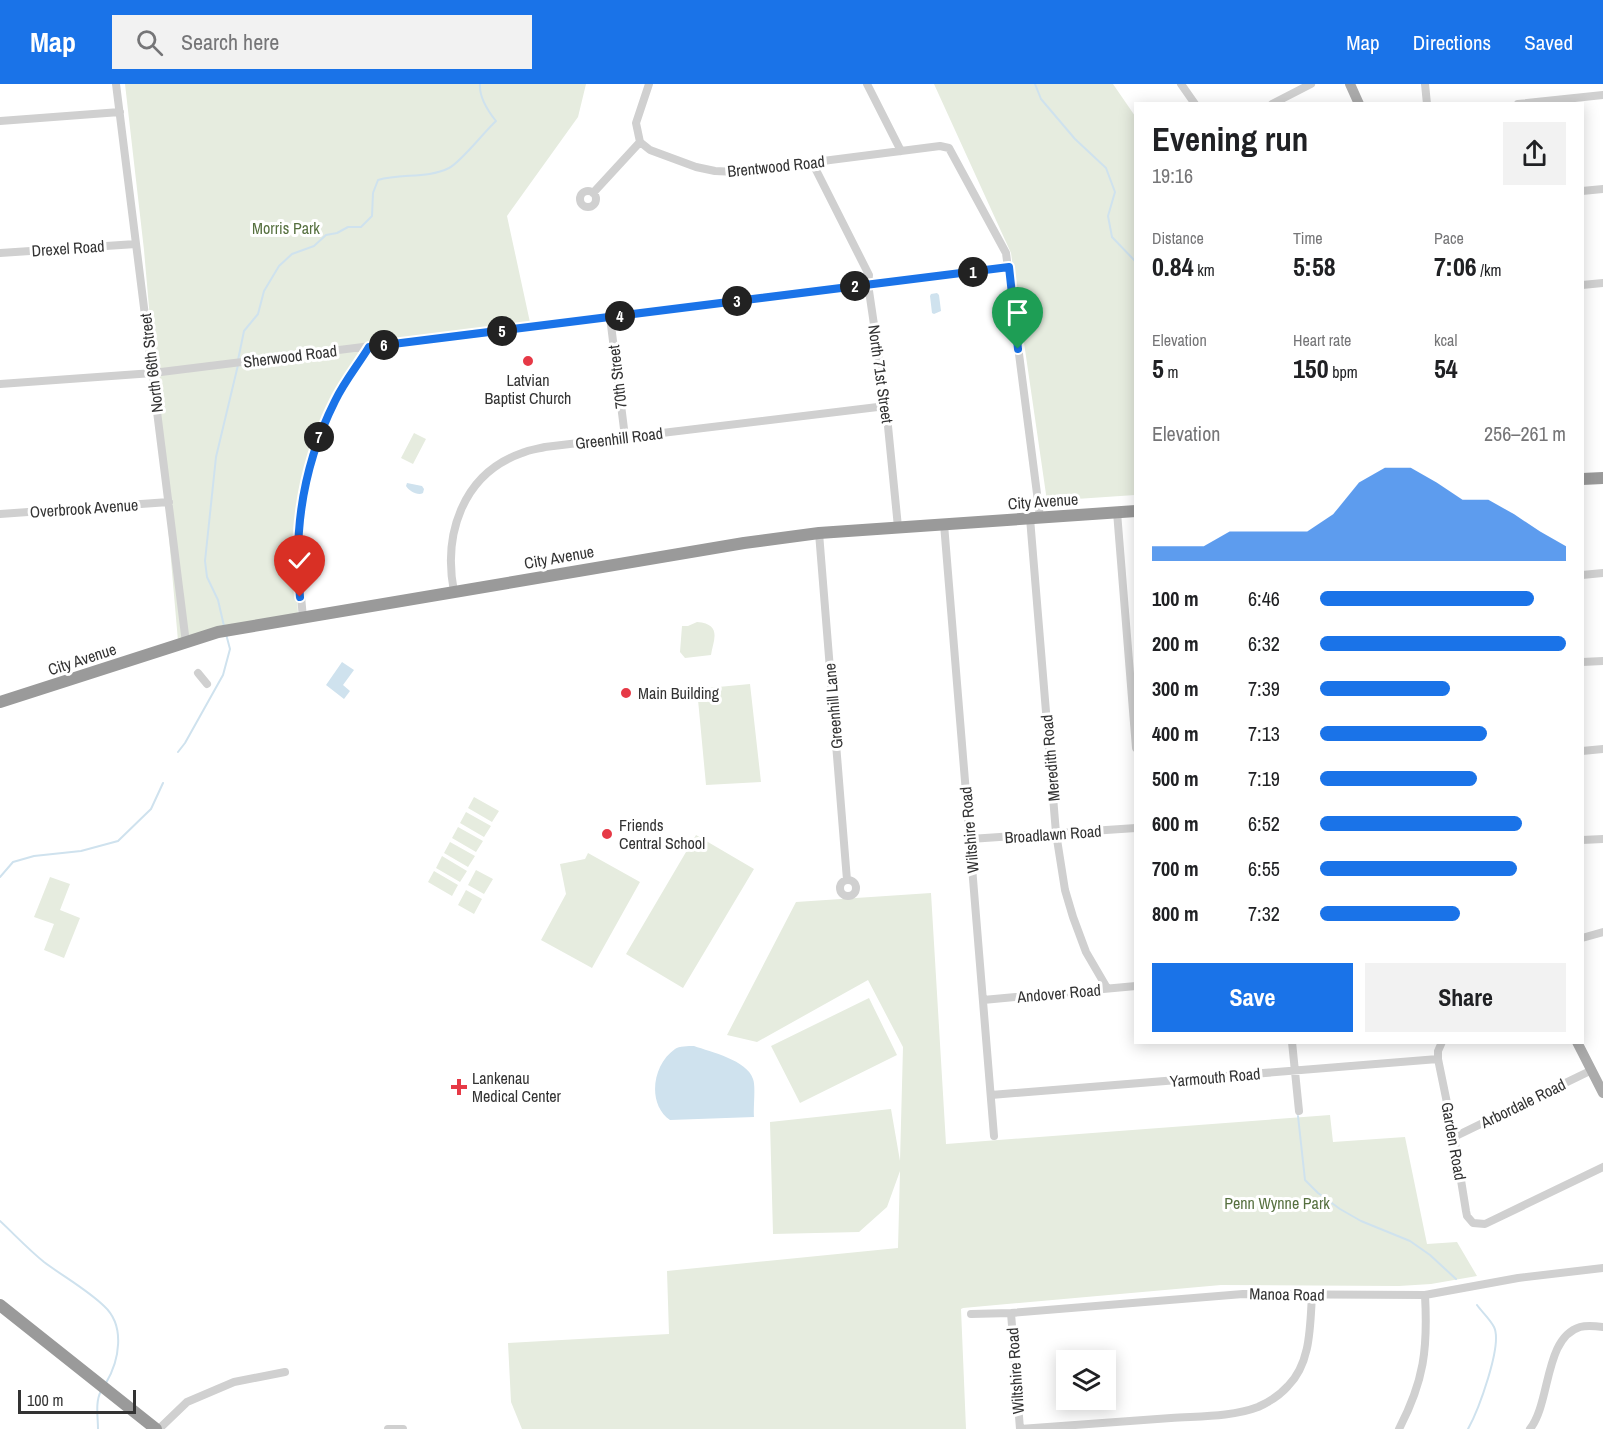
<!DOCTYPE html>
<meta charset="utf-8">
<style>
:root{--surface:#fff;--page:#f2f2f2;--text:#202124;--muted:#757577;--accent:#1a73e8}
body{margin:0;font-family:"Archivo Narrow",sans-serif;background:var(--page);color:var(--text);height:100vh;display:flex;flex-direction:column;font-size:22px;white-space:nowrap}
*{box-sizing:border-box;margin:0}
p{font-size:20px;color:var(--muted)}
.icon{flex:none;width:33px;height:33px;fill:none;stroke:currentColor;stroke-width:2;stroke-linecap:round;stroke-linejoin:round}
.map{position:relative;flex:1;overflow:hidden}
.sheet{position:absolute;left:1134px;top:18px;width:450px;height:942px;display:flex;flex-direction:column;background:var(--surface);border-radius:0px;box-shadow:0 3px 15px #0003}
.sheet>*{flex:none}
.fabs{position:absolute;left:1056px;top:1266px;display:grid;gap:12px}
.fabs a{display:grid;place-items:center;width:60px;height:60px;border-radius:0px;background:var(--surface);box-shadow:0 3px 15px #0003;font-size:30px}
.scale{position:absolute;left:18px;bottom:15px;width:118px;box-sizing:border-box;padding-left:6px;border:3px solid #333;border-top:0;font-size:16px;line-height:21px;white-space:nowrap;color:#333;-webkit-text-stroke:4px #fff;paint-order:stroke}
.pin{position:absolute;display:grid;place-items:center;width:51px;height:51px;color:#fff;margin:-62px -26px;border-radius:50% 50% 50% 0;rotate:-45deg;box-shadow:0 0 6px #0007}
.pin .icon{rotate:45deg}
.km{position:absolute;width:30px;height:30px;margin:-15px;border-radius:50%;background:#222;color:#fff;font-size:16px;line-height:30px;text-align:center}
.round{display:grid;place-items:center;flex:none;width:63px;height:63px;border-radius:0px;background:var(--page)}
.overview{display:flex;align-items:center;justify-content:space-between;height:102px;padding:0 18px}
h1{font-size:33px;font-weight:700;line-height:45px}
.figures{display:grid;grid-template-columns:repeat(3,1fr);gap:9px;height:102px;padding:6px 18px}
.figures div{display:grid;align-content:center}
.figures b{font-size:26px;font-weight:700}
.figures small{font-size:16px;font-weight:400}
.figures p{font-size:16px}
.chart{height:168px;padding:12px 18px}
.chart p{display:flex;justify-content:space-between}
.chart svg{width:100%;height:108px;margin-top:6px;fill:var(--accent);opacity:.7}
.primary-button{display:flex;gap:12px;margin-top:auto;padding:12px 18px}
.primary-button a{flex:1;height:69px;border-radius:0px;background:var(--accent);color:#fff;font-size:24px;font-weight:700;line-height:69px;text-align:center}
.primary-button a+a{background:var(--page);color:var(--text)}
ul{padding:0 18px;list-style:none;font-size:20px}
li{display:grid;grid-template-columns:96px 72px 1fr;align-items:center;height:45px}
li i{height:15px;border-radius:8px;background:var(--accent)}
header{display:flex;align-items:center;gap:36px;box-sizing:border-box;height:84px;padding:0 30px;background:var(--accent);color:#fff}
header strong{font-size:28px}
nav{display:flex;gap:33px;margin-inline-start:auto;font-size:21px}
.search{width:420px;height:54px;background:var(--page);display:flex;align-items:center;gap:15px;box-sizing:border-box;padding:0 21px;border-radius:0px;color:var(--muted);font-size:22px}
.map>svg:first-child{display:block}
.green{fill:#e6ecdf}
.water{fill:#cfe2ee}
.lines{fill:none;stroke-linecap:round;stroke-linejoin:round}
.stream{stroke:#cfe2ee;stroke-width:2}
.minor{stroke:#d0d0d0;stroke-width:8}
.major{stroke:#ababab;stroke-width:10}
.highway{stroke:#9a9a9a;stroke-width:12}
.route-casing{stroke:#fff;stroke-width:12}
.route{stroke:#1a73e8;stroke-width:8}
.poi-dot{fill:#e63946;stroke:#fff;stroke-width:2}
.labels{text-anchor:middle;stroke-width:6;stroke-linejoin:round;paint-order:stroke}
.street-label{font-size:16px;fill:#333;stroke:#fff}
.park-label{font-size:16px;fill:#56703f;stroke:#fff}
.poi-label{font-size:16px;fill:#333;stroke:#fff;text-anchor:start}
</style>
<header>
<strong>Map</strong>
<div class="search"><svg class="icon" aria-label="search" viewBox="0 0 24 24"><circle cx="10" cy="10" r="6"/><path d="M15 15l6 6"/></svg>Search here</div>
<nav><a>Map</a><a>Directions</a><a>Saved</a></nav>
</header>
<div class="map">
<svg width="1603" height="1345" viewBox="0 0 1603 1345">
<rect width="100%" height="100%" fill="#fff"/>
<!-- green -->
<path class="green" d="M 125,0 L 586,0 L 578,33 L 507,132 L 531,243 L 369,261 L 338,308 L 299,417 L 294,470 L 298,529 L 178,557 L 144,166 Z
M 934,0 L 1113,0 L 1135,32 L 1135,411 L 1047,417 L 1011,169 Z
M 414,349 L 426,355 L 413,380 L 401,374 Z
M 697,538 C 723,540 713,557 711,571 L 685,574 L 680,568 L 682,542 L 688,542 Z
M 750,600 L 761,698 L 706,701 L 697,605 Z
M 474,713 L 499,727 L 492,738 L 468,724 Z
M 466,728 L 491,742 L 484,753 L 460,739 Z
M 458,743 L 483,757 L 476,768 L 452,754 Z
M 696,751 L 754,785 L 683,904 L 626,870 Z
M 450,758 L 475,772 L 468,783 L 444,769 Z
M 588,769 L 640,798 L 592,884 L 541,856 L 566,810 L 560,780 L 585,775 Z
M 442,772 L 467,787 L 460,798 L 436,784 Z
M 476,786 L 493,795 L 484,810 L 468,801 Z
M 434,787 L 458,801 L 452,812 L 428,798 Z
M 50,793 L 70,800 L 60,826 L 80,834 L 64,874 L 44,866 L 54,840 L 34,833 Z
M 466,806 L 482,815 L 474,830 L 458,821 Z
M 931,809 L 946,1060 L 1330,1031 L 1333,1058 L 1405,1053 L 1427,1160 L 1457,1158 L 1477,1192 L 1431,1200 L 1399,1202 L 1221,1201 L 963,1224 L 961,1225 L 966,1345 L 522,1345 L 511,1318 L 508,1259 L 669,1250 L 667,1187 L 898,1164 L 900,1087 L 887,1123 L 859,1148 L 773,1150 L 770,1038 L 891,1025 L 900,1077 L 903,963 L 868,896 L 757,958 L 727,951 L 796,818 Z
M 869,914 L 897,971 L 800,1019 L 771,962 Z"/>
<!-- water -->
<path class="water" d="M 937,209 L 939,211 L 941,227 L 934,230 L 932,229 L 930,212 L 931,210 Z
M 407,399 L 422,402 L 424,405 L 423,409 C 418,412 409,407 406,402 Z
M 342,578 L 354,586 L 343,601 L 350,607 L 344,615 L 326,601 Z
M 694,962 C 711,968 747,976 753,995 C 756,1002 753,1024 754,1033 L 670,1036 C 647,1020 652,981 675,965 C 679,962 688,962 694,962 Z"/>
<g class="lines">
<!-- stream -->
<path class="stream" d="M 1035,0 L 1041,15 L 1075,55 L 1106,84 L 1115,108 L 1108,132 L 1112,153 L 1136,178
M 238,276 L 244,247 L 258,230 L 264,207 L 279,182 L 292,170 L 314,162 L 326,151 L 337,149 L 348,143 L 361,143 L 372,132 L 373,109 L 378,96 C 401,89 427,95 449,84 C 461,78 484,48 496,37 C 488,27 479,14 480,0
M 224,542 L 218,516 L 207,493 L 205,477 L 216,373 L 238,281
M 178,668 L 185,659 L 223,591 L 230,565 L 226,550
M 0,793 L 13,778 L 34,772 L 81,767 L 118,757 L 151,725 L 163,699
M 1298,1032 L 1305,1096 L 1318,1109 L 1340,1125 L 1361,1137 L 1410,1157 L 1430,1171 L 1456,1195
M 0,1137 C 15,1151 29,1166 44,1178 C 64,1193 86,1205 104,1222 C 126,1242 119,1277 106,1299
M 98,1345 C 98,1333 95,1318 101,1307
M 1468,1345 C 1478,1327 1503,1261 1494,1243 C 1490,1235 1482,1228 1477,1221"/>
<!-- minor -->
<path class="minor" d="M 116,0 L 186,559
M 649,0 L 636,39 L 640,58 L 650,66 L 696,83 L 715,87 L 737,88 L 940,62 L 949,64 L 1006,169 L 1040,433
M 867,0 L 901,67
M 1181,0 L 1195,20
M 1425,0 L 1427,20
M 1272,20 L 1311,0
M 1518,20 L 1603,11
M 0,37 L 120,28
M 812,78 L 869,191 L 868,200 L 886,322 L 898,443
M 1582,107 L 1603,105
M580 115a8 8 0 1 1 16 0a8 8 0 1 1-16 0Z
M 593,109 L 640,58
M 0,169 L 136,160
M 1582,201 L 1603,199
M 610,233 L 625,353
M 0,300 L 153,289 L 1009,183
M 1117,428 L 1136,664
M 0,430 L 169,418
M 1030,434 L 1056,749 L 1065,806 L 1073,833 L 1086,868 L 1107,904
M 944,440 L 994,1052
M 819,449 L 847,796
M 1582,491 L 1603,489
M 454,508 C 443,451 462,390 522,369 C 529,366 537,365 545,363 L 886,322
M 303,534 C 295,457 297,382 337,313 C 347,296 358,280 369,263
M 1582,578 L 1603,577
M 198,589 L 207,600
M 1582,667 L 1603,665
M 970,755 L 1136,744
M 1582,756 L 1603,755
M840 804a8 8 0 1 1 16 0a8 8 0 1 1-16 0Z
M 1582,854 L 1603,848
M 983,916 L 1136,902
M 1292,958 L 1299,1027
M 1442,958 L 1438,967 L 1438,975 L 1454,1053 L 1466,1127 L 1467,1132 L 1473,1139 L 1485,1140 L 1603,1083
M 991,1011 L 1438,975
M 1454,1053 L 1592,986
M 1011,1229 L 1020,1345
M 971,1230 L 1011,1229 L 1243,1210 L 1425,1211 L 1518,1194 L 1603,1184
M 159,1345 L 187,1318 L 234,1298 L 285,1288
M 388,1345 L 403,1345
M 1020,1345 C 1070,1341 1121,1338 1171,1334 C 1199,1332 1232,1333 1258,1323 C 1269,1318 1280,1311 1288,1302 C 1311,1279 1310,1242 1312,1211
M 1399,1345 C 1424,1297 1428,1265 1425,1211
M 1530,1345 C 1551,1318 1544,1254 1580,1243 C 1587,1241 1596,1242 1603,1243"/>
<!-- major -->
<path class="major" d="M 1350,0 L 1359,20
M 1577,958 L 1603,1009"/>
<!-- highway -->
<path class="highway" d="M 1582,395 L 1603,394
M 0,618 L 218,548 L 744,459 L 819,449 L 1136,427
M 0,1221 L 156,1345"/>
</g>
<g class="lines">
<!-- route casing -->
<g class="route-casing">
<path id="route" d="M 300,513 C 293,444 304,379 335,317 C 344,298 358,281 369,263 L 1009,183 L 1018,265"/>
</g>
<!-- route -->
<use href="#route" class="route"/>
</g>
<!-- markers -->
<g class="poi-dot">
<circle cx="528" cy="277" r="6"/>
<circle cx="626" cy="609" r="6"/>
<circle cx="607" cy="750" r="6"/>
<path d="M456 994h6v6h6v6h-6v6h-6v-6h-6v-6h6z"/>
</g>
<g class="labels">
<!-- street labels -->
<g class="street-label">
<text transform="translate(776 82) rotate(-6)" y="6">Brentwood Road</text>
<text transform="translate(68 164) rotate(-4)" y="6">Drexel Road</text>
<text transform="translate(290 272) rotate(-7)" y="6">Sherwood Road</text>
<text transform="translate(151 279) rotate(-97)" y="6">North 66th Street</text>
<text transform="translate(881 290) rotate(82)" y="6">North 71st Street</text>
<text transform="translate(617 293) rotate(-97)" y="6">70th Street</text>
<text transform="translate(619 354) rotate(-7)" y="6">Greenhill Road</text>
<text transform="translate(1043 417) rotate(-4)" y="6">City Avenue</text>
<text transform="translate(84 424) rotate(-4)" y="6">Overbrook Avenue</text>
<text transform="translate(559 473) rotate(-10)" y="6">City Avenue</text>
<text transform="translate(82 575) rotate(-18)" y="6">City Avenue</text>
<text transform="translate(833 622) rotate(-95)" y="6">Greenhill Lane</text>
<text transform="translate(1050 674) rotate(-95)" y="6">Meredith Road</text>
<text transform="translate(969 746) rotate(-95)" y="6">Wiltshire Road</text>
<text transform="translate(1053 750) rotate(-4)" y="6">Broadlawn Road</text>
<text transform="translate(1059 909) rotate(-5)" y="6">Andover Road</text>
<text transform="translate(1215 993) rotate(-5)" y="6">Yarmouth Road</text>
<text transform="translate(1523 1019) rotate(-26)" y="6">Arbordale Road</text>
<text transform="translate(1454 1057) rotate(80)" y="6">Garden Road</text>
<text transform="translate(1287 1210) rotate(1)" y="6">Manoa Road</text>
<text transform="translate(1015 1287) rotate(-94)" y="6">Wiltshire Road</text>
</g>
<!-- park labels -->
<g class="park-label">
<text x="286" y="150">Morris Park</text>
<text x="1277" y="1125">Penn Wynne Park</text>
</g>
<!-- poi labels -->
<g class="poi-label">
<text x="528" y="302" text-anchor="middle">Latvian<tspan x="528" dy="18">Baptist Church</tspan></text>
<text x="638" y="615">Main Building</text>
<text x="619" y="747">Friends<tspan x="619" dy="18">Central School</tspan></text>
<text x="472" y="1000">Lankenau<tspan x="472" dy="18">Medical Center</tspan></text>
</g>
</g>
</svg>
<div class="fabs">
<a><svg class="icon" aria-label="layers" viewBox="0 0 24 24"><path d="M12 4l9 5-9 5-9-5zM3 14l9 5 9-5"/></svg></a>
</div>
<div class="scale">100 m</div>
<div class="pin" style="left:1018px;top:265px;background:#1e9e55"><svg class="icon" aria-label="arrive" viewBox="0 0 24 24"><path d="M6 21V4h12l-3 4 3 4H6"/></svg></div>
<div class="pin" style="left:300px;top:513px;background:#d93025"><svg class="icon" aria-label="check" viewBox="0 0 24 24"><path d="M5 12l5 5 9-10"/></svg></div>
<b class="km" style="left:973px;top:188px">1</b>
<b class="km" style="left:855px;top:202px">2</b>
<b class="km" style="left:737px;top:217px">3</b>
<b class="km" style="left:620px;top:232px">4</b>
<b class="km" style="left:502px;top:247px">5</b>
<b class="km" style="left:384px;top:261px">6</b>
<b class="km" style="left:319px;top:353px">7</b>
<section class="sheet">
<div class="overview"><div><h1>Evening run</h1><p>19:16</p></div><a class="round"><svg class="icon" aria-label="share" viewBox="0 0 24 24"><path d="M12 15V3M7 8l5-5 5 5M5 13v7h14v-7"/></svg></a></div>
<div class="figures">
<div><p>Distance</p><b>0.84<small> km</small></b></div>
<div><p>Time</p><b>5:58</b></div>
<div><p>Pace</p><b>7:06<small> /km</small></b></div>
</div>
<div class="figures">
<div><p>Elevation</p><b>5<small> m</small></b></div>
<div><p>Heart rate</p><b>150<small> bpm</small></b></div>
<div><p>kcal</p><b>54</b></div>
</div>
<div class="chart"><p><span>Elevation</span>256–261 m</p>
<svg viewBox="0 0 160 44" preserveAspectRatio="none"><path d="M0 44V38L10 38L20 38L30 32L40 32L50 32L60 32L70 25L80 12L90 6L100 6L110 12L120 19L130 19L140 25L150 32L160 38V44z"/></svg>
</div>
<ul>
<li><b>100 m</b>6:46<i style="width:87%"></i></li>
<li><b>200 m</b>6:32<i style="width:100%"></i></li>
<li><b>300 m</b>7:39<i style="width:53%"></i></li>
<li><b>400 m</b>7:13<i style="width:68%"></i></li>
<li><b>500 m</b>7:19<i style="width:64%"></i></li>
<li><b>600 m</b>6:52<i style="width:82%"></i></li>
<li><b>700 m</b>6:55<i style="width:80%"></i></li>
<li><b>800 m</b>7:32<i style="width:57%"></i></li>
</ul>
<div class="primary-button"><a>Save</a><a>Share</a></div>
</section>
</div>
